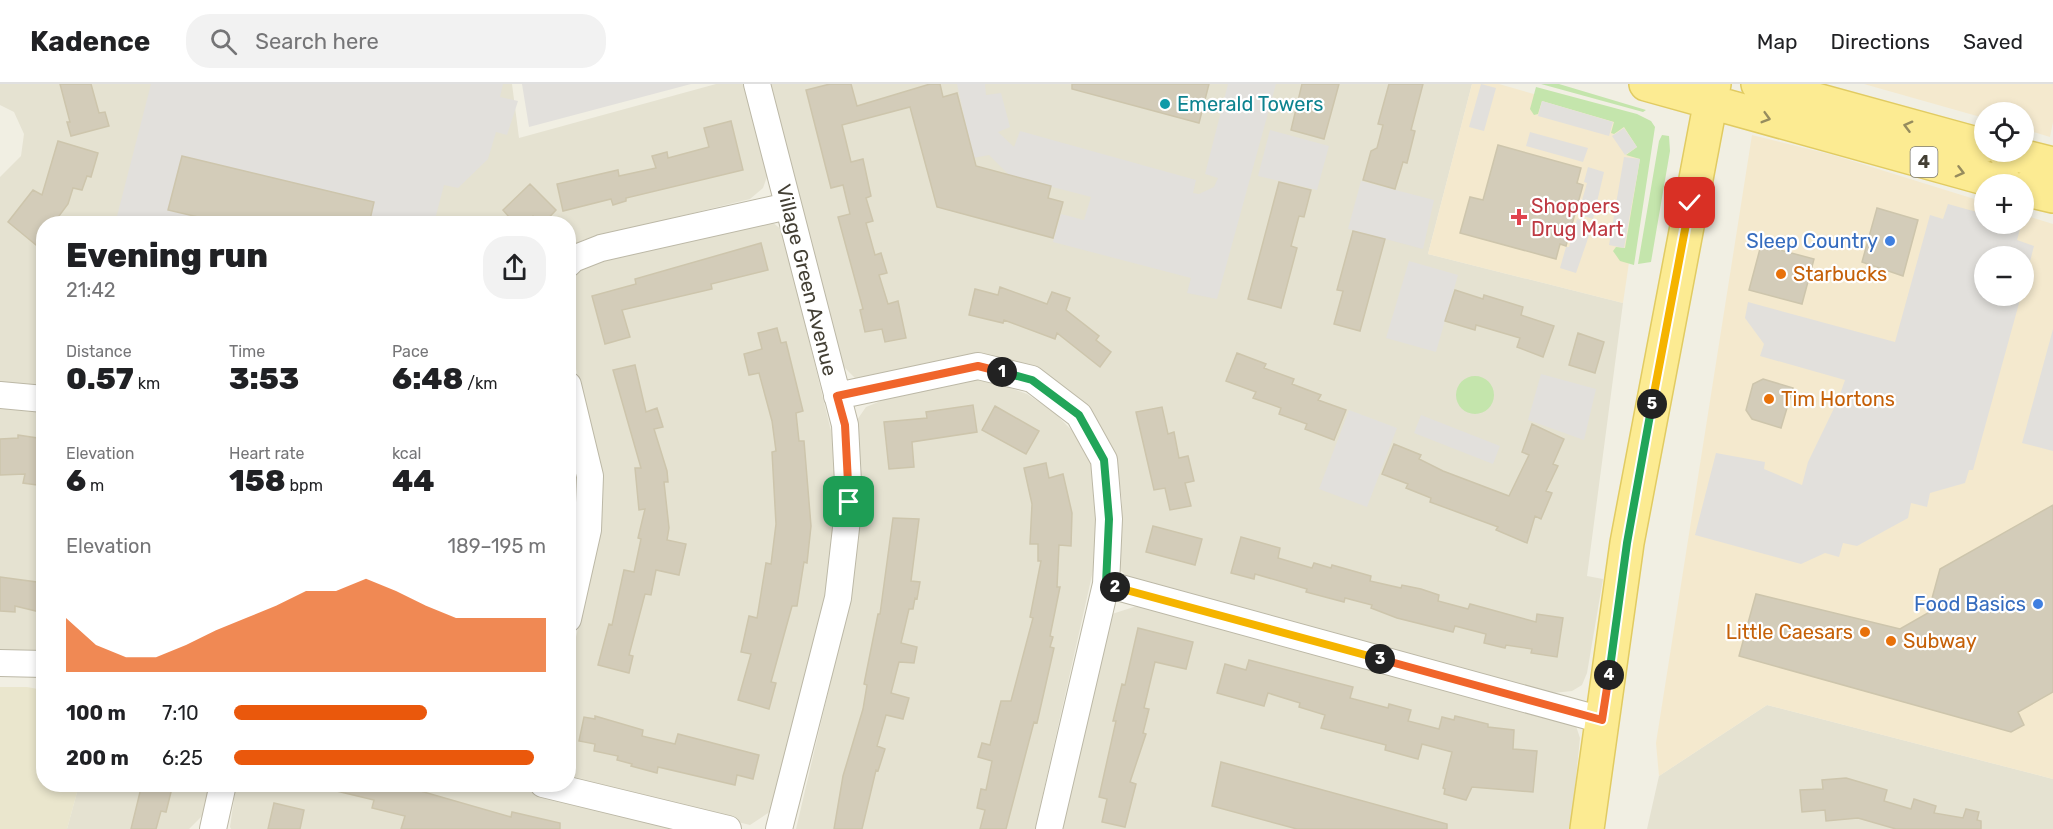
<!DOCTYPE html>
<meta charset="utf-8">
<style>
:root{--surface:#fff;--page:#f2f2f2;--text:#202124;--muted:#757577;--line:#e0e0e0;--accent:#ea580c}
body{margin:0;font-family:Rubik,sans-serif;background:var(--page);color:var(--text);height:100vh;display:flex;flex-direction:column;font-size:22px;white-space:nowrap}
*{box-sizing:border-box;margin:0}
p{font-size:20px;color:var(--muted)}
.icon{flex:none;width:33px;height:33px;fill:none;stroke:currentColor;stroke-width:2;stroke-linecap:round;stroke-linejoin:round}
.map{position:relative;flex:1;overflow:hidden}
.drawer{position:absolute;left:36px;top:132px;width:540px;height:576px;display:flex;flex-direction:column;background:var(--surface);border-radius:24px;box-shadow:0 3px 9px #0003}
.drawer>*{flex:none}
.tools{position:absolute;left:1974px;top:18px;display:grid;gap:12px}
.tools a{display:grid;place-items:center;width:60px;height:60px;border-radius:50%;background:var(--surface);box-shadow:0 3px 9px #0003;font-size:30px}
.pin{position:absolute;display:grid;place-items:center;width:51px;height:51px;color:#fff;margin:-26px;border-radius:12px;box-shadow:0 3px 9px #0006}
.km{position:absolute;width:30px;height:30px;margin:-15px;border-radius:50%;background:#222;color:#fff;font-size:16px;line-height:30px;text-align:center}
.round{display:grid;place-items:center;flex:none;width:63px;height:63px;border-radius:24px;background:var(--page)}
.head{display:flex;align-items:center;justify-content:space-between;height:102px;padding:0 30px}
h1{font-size:33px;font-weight:800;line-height:45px}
.figures{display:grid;grid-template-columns:repeat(3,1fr);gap:9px;height:102px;padding:6px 30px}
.figures div{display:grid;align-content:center}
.figures b{font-size:30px;font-weight:800}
.figures small{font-size:16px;font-weight:400}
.figures p{font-size:16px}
.chart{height:168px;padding:12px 30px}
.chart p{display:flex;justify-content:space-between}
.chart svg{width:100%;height:108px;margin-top:6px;fill:var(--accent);opacity:.7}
ul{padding:0 30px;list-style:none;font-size:20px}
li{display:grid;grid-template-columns:96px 72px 1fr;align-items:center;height:45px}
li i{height:15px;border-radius:8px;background:var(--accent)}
header{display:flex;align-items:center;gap:36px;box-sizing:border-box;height:84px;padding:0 30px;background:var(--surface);border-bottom:2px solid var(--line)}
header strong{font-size:28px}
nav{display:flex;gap:33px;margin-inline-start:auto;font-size:21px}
.search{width:420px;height:54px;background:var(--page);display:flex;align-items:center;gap:15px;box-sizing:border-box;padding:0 21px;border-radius:24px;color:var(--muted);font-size:22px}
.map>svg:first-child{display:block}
.residential{fill:#e5e2d1}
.commercial{fill:#f4e9ce;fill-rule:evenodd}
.education{fill:#eae6cd}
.green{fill:#c4e5ac}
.parking{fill:#e2e0dc}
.building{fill:#d3ccb9;stroke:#cdc5ac;stroke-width:1.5}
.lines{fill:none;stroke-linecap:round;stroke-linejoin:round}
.minor-casing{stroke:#bcb8a6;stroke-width:28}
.major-casing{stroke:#e1cb62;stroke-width:36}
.minor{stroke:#fff;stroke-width:26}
.major{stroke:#fceb92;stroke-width:33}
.oneway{stroke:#968c5e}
.split-1-casing{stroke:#fff;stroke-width:12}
.split-2-casing{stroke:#fff;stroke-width:12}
.split-3-casing{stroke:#fff;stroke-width:12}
.split-4-casing{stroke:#fff;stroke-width:12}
.split-5-casing{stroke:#fff;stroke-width:12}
.split-6-casing{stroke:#fff;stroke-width:12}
.split-1{stroke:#f0652b;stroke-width:8}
.split-2{stroke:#22a559;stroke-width:8}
.split-3{stroke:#f5b400;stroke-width:8}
.split-4{stroke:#f0652b;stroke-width:8}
.split-5{stroke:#22a559;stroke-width:8}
.split-6{stroke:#f5b400;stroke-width:8}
.culture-dot{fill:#0f9aa8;stroke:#fff;stroke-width:2}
.health-dot{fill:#e0444e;stroke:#fff;stroke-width:2}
.shop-dot{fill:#3f7fe0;stroke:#fff;stroke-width:2}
.food-dot{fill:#e8710a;stroke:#fff;stroke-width:2}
.labels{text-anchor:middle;stroke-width:4.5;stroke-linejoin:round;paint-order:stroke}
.shield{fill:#fff;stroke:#7b7971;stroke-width:1.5}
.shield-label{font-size:18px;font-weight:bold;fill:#433f34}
.culture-label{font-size:20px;fill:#0d838f;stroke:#fff;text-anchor:start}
.health-label{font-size:20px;fill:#be3a42;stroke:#fff;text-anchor:start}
.shop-label{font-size:20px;fill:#366cbe;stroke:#fff;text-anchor:end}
.food-label{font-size:20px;fill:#c56008;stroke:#fff;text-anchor:start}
.street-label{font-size:20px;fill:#433f34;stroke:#fff}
</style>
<header>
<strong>Kadence</strong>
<div class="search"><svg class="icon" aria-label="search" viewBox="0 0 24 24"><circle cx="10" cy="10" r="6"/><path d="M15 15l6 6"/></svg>Search here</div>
<nav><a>Map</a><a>Directions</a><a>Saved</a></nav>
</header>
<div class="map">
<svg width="2053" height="745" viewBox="0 0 2053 745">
<rect width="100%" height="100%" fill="#f1efe3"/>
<!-- residential -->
<path class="residential" d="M 0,0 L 512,0 L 519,54 L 716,0 L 746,0 L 768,90 L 763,104 L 750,115 L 583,156 L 569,165 L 568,140 L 44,140 L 43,305 L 0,300 L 0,93 L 21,72 L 24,50 L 14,28 L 0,21 Z
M 771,0 L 1472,0 L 1428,170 L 1623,219 L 1587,492 L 1603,495 L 1587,589 L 1582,601 L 1572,607 L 1553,609 L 1132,496 L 1121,487 L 1119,474 L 1122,418 L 1117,379 L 1040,288 L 997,273 L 960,273 L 874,294 L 856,295 L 842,281 Z
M 772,138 L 782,146 L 833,355 L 837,415 L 826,512 L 777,723 L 750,741 L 569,696 L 569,584 L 598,456 L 602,422 L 600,384 L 569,256 L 569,195 L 583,181 Z
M 971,294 L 997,299 L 1027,310 L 1054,328 L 1080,355 L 1093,385 L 1098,422 L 1097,469 L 1035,745 L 796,745 L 850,515 L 860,437 L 857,336 L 866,323 L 888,314 Z
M 0,323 L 20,323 L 43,328 L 43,569 L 0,565 Z
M 569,350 L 578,390 L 577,433 L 569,475 Z
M 1140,521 L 1576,642 L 1580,654 L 1571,745 L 1061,745 L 1112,530 Z
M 1767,621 L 2053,695 L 2053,745 L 1647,745 L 1659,692 Z
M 500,700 L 684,745 L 231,745 L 230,743 L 236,701 Z
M 79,701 L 214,701 L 203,731 L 189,745 L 67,745 Z"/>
<!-- commercial -->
<path class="commercial" d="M 1472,0 L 1499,0 L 1649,43 L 1623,219 L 1428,170 Z
M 1864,0 L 2053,0 L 2053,38 L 2050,53 L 2024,45 L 2024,28 L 1984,28 L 1984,34 Z
M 1752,51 L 1833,71 L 1984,118 L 1984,140 L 2024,140 L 2024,131 L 2053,140 L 2053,695 L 1767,621 L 1659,692 L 1656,659 ZM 1984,172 L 2024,172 L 2024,212 L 1984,212 Z"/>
<!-- education -->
<path class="education" d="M 0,603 L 27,603 L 43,606 L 44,700 L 79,701 L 67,745 L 0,745 Z"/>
<!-- green -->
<path class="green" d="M 1541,0 L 1559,0 L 1646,26 L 1643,28 Z
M 1536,3 L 1637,30 L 1651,37 L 1655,43 L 1634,181 L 1620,177 L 1613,167 L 1616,163 L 1625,164 L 1640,75 L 1626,71 L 1637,63 L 1624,43 L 1614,50 L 1611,49 L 1614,38 L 1542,17 L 1538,30 L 1534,31 L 1530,25 Z
M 1662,51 L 1669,52 L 1670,67 L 1651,178 L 1638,180 L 1659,57 Z
M1456 311a19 19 0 1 1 38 0a19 19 0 1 1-38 0Z"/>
<!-- parking -->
<path class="parking" d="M 151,0 L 503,0 L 500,13 L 518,17 L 507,51 L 496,48 L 488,75 L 458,104 L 444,101 L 434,139 L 115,140 Z
M 522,0 L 691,0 L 529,43 Z
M 957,0 L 985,0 L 986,11 L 1001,9 L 1010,43 L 998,48 L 1014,63 L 1020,47 L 1196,96 L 1193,109 L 1199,110 L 1214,103 L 1218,94 L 1205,90 L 1228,0 L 1276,0 L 1217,215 L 1187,209 L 1191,194 L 1053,158 L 1061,130 L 1084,136 L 1091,113 L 1010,92 L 989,71 L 973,74 Z
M 1481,0 L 1496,4 L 1484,47 L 1469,43 Z
M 1542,17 L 1613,38 L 1609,52 L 1538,32 Z
M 1624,44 L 1637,63 L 1625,71 L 1612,52 Z
M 1270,46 L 1329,62 L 1317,106 L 1258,92 Z
M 1530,48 L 1588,64 L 1583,78 L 1526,62 Z
M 1624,73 L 1640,75 L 1624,164 L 1609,161 Z
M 1588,83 L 1604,88 L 1593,135 L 1578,130 L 1587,99 L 1584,98 Z
M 1361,97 L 1434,116 L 1423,165 L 1348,145 Z
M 1948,120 L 1984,130 L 1984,140 L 2021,141 L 2017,156 L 2034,162 L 2024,201 L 2024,172 L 1984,172 L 1984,212 L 2021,212 L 1973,386 L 1969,386 L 1965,399 L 1930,409 L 1927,423 L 1911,419 L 1908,434 L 1857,462 L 1843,459 L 1839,473 L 1825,469 L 1801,480 L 1695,451 L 1716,369 L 1765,378 L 1764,385 L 1802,401 L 1808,378 L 1838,316 L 1845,296 L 1760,272 L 1764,260 L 1745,234 L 1748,218 L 1895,258 L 1930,131 L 1943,135 Z
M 1577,135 L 1593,140 L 1576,189 L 1560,184 L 1566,163 L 1569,163 Z
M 1409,177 L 1458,191 L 1436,268 L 1386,254 Z
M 2053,245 L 2053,367 L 2022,359 Z
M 1541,290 L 1596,305 L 1584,356 L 1528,336 Z
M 1349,326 L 1397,344 L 1367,423 L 1319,405 Z
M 1421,331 L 1500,362 L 1493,380 L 1414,349 Z"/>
<!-- building -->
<path class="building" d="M 60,0 L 91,0 L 99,29 L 105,28 L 109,42 L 71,52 L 67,38 L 70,38 Z
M 830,0 L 851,0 L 857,22 L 930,0 L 940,0 L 943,13 L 957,9 L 976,82 L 1051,102 L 1048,114 L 1063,118 L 1053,154 L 937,123 L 910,23 L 842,41 L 851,78 L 863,75 L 871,112 L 866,114 L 873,137 L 866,139 L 875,171 L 881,169 L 887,189 L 879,191 L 888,220 L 898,217 L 906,254 L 885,258 L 882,245 L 865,248 L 860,226 L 863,225 L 838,133 L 850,130 L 843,101 L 831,104 L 806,6 Z
M 1072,0 L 1209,0 L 1199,39 L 1072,5 Z
M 1302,0 L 1339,0 L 1324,55 L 1291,46 Z
M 1389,0 L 1423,0 L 1411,46 L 1415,47 L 1407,79 L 1403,78 L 1395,105 L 1363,96 L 1371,67 L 1377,64 L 1383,41 L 1378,40 Z
M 731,37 L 743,86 L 626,114 L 626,117 L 613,121 L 611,115 L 563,127 L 557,100 L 618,86 L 619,92 L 656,84 L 652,72 L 667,68 L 668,74 L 709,63 L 704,44 Z
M 58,57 L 98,69 L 91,93 L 87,92 L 82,106 L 73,104 L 68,120 L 53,140 L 44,140 L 44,151 L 36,161 L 8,138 L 33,106 L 42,111 Z
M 1498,61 L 1581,84 L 1577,99 L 1583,101 L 1566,162 L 1560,160 L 1556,175 L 1460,149 L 1470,113 L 1483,116 Z
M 182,72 L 374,118 L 369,140 L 228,140 L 168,126 Z
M 1279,98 L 1311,106 L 1304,133 L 1299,132 L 1291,162 L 1297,164 L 1281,224 L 1248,215 Z
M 530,100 L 556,126 L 543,140 L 533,132 L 525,140 L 515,140 L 503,126 Z
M 1877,124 L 1918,136 L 1903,192 L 1862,178 Z
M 1353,147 L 1385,155 L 1360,247 L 1334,240 L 1343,207 L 1337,206 Z
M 761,159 L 768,186 L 711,200 L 712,205 L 622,226 L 630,253 L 605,260 L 592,212 L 636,200 L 635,195 Z
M 1761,161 L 1814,175 L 1802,220 L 1749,206 Z
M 1000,203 L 1047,220 L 1052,208 L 1070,214 L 1066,226 L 1099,252 L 1096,256 L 1111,268 L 1100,283 L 1057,249 L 1055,255 L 1004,236 L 1003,239 L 969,231 L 975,205 L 998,211 Z
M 1455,206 L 1483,215 L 1484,211 L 1523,223 L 1521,231 L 1554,242 L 1543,273 L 1517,263 L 1520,254 L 1476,241 L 1475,246 L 1445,237 Z
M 777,244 L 781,259 L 786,258 L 803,327 L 796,329 L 799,357 L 804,357 L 811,442 L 807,479 L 804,478 L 797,522 L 792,522 L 771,598 L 776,599 L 769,625 L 738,616 L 751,570 L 741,568 L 749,532 L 757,534 L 766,479 L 771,480 L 776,440 L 772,368 L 776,367 L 772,337 L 759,289 L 749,291 L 744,270 L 762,265 L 758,249 Z
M 1578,249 L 1604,258 L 1595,289 L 1569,281 Z
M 1237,269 L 1266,280 L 1264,284 L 1294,295 L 1292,300 L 1321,311 L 1318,316 L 1346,326 L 1334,356 L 1305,345 L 1307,340 L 1279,330 L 1281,324 L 1253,314 L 1256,308 L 1226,297 Z
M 635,281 L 646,328 L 657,324 L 663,343 L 654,345 L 667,387 L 668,398 L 664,398 L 669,444 L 667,456 L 686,460 L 679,491 L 656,486 L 651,511 L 645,510 L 629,571 L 633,572 L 629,589 L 598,581 L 609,540 L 612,541 L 624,486 L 634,488 L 641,455 L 638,454 L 645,425 L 639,426 L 635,384 L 641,384 L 613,286 Z
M 1763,295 L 1793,304 L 1781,344 L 1752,335 L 1746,326 L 1753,300 Z
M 973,321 L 977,348 L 912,358 L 914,383 L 889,385 L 884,338 L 927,334 L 926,328 Z
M 995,322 L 1039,347 L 1026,370 L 982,346 Z
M 1162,323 L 1168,350 L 1174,348 L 1179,374 L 1188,372 L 1194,397 L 1185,399 L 1191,422 L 1170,426 L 1165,404 L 1154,406 L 1136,328 Z
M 1532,340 L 1564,355 L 1553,380 L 1558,382 L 1546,407 L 1552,409 L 1541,435 L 1535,432 L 1527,459 L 1496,446 L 1498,443 L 1430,418 L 1431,414 L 1406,404 L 1408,400 L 1382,390 L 1394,360 L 1421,371 L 1419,375 L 1443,387 L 1509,412 L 1529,371 L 1522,368 Z
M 18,351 L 44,355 L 44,402 L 23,399 L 25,390 L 0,391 L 0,355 L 18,354 Z
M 1046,379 L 1049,394 L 1063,390 L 1072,429 L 1071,462 L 1059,461 L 1057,503 L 1060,503 L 1050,552 L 1053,553 L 1050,563 L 1054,564 L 1037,639 L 1034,638 L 1006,745 L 980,745 L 985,726 L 977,724 L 981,705 L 986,706 L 992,677 L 978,673 L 982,659 L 990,661 L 1001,617 L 1011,617 L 1033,534 L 1030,533 L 1041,477 L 1038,477 L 1038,460 L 1030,460 L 1032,420 L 1024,384 Z
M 2053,421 L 2053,608 L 2018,628 L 2024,641 L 2011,648 L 1739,572 L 1756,510 L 1900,545 L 1928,529 L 1940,485 Z
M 893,434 L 919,435 L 911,497 L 920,498 L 917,515 L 915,514 L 913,525 L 909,525 L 901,559 L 917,563 L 914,579 L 899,578 L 891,609 L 909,614 L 903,635 L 886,631 L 877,662 L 885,665 L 878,687 L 876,686 L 862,745 L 834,745 L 843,692 L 863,625 L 867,601 L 864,600 L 878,530 L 880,530 Z
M 1153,442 L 1202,455 L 1195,481 L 1146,468 Z
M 1241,453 L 1280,464 L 1278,474 L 1312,484 L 1314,479 L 1331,484 L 1332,481 L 1371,492 L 1370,497 L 1401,504 L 1402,501 L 1421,505 L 1439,511 L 1438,517 L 1468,525 L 1470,520 L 1536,538 L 1537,530 L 1563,534 L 1557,573 L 1531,569 L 1532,565 L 1506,561 L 1505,564 L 1484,559 L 1486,550 L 1455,542 L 1453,548 L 1397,534 L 1371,524 L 1372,521 L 1345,514 L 1344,518 L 1306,508 L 1307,505 L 1255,490 L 1254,495 L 1231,489 Z
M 0,493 L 44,499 L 44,529 L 15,522 L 15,528 L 0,527 Z
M 1138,544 L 1193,558 L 1186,585 L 1155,578 L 1144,624 L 1149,625 L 1143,649 L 1146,650 L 1130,698 L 1136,700 L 1125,743 L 1102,738 L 1107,715 L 1099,713 L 1116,637 L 1113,637 L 1122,600 L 1125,601 Z
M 1249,576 L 1353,603 L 1350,614 L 1388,624 L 1389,620 L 1411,626 L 1408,637 L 1439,645 L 1442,633 L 1454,636 L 1455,632 L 1488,640 L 1488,643 L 1514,646 L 1513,665 L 1537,667 L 1533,708 L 1472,703 L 1466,716 L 1444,710 L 1445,705 L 1443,704 L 1452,668 L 1422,660 L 1418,675 L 1385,666 L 1386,661 L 1321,644 L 1325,631 L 1299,623 L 1300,619 L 1268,609 L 1264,622 L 1217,609 L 1225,580 L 1246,586 Z
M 595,632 L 643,646 L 642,652 L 675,660 L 678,650 L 759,671 L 753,695 L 737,691 L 735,701 L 658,683 L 657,689 L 631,682 L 632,680 L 617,676 L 618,672 L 594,667 L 595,660 L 579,657 L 584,633 L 595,635 Z
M 1221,678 L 1447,740 L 1447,745 L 1297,745 L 1212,722 Z
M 1846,694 L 1887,706 L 1884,717 L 1911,725 L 1914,715 L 1936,722 L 1934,729 L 1963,734 L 1966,725 L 1979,728 L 1977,736 L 1981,737 L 1981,745 L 1896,745 L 1858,734 L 1826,737 L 1825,726 L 1802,728 L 1800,706 L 1823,705 L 1822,696 Z
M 153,700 L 173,700 L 166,728 L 161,727 L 156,745 L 131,745 L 141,704 L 151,707 Z
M 333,700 L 396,700 L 511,733 L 512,728 L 560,739 L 560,745 L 401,745 L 405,732 L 372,724 L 374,716 L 332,706 Z
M 274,719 L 304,726 L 300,745 L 268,745 Z"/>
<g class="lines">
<!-- minor casing -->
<g class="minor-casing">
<path id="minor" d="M 757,0 L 845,341 L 849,418 L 838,514 L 779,745
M 568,180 L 573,175 L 601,164 L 788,122
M 568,301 L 590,392 L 588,446 L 568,535
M 0,311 L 44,315
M 837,312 L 978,282 L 1032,295 L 1079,331 L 1104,376 L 1109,435 L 1106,500 L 1049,745
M 1106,500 L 1602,636
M 0,579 L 44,580
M 543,700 L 728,745
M 213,745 L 223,700"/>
</g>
<!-- major casing -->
<g class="major-casing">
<path id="major" d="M 1646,0 L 2006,100
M 1758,0 L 1984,62
M 2005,68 L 2053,80
M 2024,105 L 2053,112
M 1587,745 L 1627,459 L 1714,0"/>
</g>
<!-- minor -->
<use href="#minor" class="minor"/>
<!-- major -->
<use href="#major" class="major"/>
</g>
<!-- one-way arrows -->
<defs><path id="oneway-chevron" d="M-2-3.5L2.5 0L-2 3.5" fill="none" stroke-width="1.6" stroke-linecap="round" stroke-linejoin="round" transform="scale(1.5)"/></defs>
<g class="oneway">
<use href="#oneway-chevron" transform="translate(1766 34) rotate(16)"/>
<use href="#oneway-chevron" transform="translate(1908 42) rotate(-165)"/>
<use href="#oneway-chevron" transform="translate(1960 88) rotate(15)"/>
</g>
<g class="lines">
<!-- split-1 casing -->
<g class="split-1-casing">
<path id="split-1" d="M 849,418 L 845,341 L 837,312 L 978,282 L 1002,288"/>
</g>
<!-- split-2 casing -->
<g class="split-2-casing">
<path id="split-2" d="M 1002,288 L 1032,296 L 1079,331 L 1104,376 L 1109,435 L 1106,500 L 1115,503"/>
</g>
<!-- split-3 casing -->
<g class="split-3-casing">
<path id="split-3" d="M 1115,503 L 1380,575"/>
</g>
<!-- split-4 casing -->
<g class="split-4-casing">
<path id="split-4" d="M 1380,575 L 1602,636 L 1609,591"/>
</g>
<!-- split-5 casing -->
<g class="split-5-casing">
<path id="split-5" d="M 1609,591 L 1627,459 L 1652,320"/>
</g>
<!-- split-6 casing -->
<g class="split-6-casing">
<path id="split-6" d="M 1652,320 L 1690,119"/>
</g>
<!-- split-1 -->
<use href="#split-1" class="split-1"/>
<!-- split-2 -->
<use href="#split-2" class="split-2"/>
<!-- split-3 -->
<use href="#split-3" class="split-3"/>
<!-- split-4 -->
<use href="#split-4" class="split-4"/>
<!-- split-5 -->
<use href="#split-5" class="split-5"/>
<!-- split-6 -->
<use href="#split-6" class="split-6"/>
</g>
<!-- markers -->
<circle class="culture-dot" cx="1165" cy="20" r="6"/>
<path class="health-dot" d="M1516 124h6v6h6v6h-6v6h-6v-6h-6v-6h6z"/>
<g class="shop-dot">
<circle cx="1890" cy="157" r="6"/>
<circle cx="2038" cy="520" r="6"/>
</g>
<g class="food-dot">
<circle cx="1781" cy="190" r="6"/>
<circle cx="1769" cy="315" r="6"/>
<circle cx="1865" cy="548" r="6"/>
<circle cx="1891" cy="557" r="6"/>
</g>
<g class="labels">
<!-- shield labels -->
<rect class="shield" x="1910.5" y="63" width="27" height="30" rx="4.5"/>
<g class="shield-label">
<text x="1924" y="84">4</text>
</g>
<!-- culture labels -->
<g class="culture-label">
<text x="1177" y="27">Emerald Towers</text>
</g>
<!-- health labels -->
<g class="health-label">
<text x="1531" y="129">Shoppers<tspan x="1531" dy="23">Drug Mart</tspan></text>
</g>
<!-- shop labels -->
<g class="shop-label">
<text x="1878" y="164">Sleep Country</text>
<text x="2026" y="527">Food Basics</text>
</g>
<!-- food labels -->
<g class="food-label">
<text x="1793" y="197">Starbucks</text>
<text x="1781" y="322">Tim Hortons</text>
<text x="1853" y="555" text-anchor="end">Little Caesars</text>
<text x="1903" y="564">Subway</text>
</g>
<!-- street labels -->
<g class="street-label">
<text transform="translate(807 196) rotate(76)" y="7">Village Green Avenue</text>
</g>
</g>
</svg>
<div class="tools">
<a><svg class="icon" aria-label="locate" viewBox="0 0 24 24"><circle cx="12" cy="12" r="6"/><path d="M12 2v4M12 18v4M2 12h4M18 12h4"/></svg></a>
<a>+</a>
<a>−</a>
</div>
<div class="pin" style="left:849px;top:418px;background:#1e9e55"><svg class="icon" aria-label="arrive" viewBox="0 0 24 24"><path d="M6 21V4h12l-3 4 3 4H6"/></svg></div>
<div class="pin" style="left:1690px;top:119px;background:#d93025"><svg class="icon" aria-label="check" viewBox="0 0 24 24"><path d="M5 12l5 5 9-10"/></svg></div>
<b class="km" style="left:1002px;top:288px">1</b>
<b class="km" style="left:1115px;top:503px">2</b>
<b class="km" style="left:1380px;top:575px">3</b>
<b class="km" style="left:1609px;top:591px">4</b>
<b class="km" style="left:1652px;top:320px">5</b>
<section class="drawer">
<div class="head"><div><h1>Evening run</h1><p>21:42</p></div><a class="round"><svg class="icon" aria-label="share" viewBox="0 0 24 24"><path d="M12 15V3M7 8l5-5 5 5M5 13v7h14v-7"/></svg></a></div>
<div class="figures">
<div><p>Distance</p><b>0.57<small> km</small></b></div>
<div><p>Time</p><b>3:53</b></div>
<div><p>Pace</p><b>6:48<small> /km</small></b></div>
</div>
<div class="figures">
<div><p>Elevation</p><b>6<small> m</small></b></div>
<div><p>Heart rate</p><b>158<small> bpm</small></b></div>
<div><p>kcal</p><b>44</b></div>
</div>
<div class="chart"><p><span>Elevation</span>189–195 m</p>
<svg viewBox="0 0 160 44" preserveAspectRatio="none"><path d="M0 44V22L10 33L20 38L30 38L40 33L50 27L60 22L70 17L80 11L90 11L100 6L110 11L120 17L130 22L140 22L150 22L160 22V44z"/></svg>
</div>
<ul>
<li><b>100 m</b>7:10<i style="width:62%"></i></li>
<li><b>200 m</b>6:25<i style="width:96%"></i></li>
</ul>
</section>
</div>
